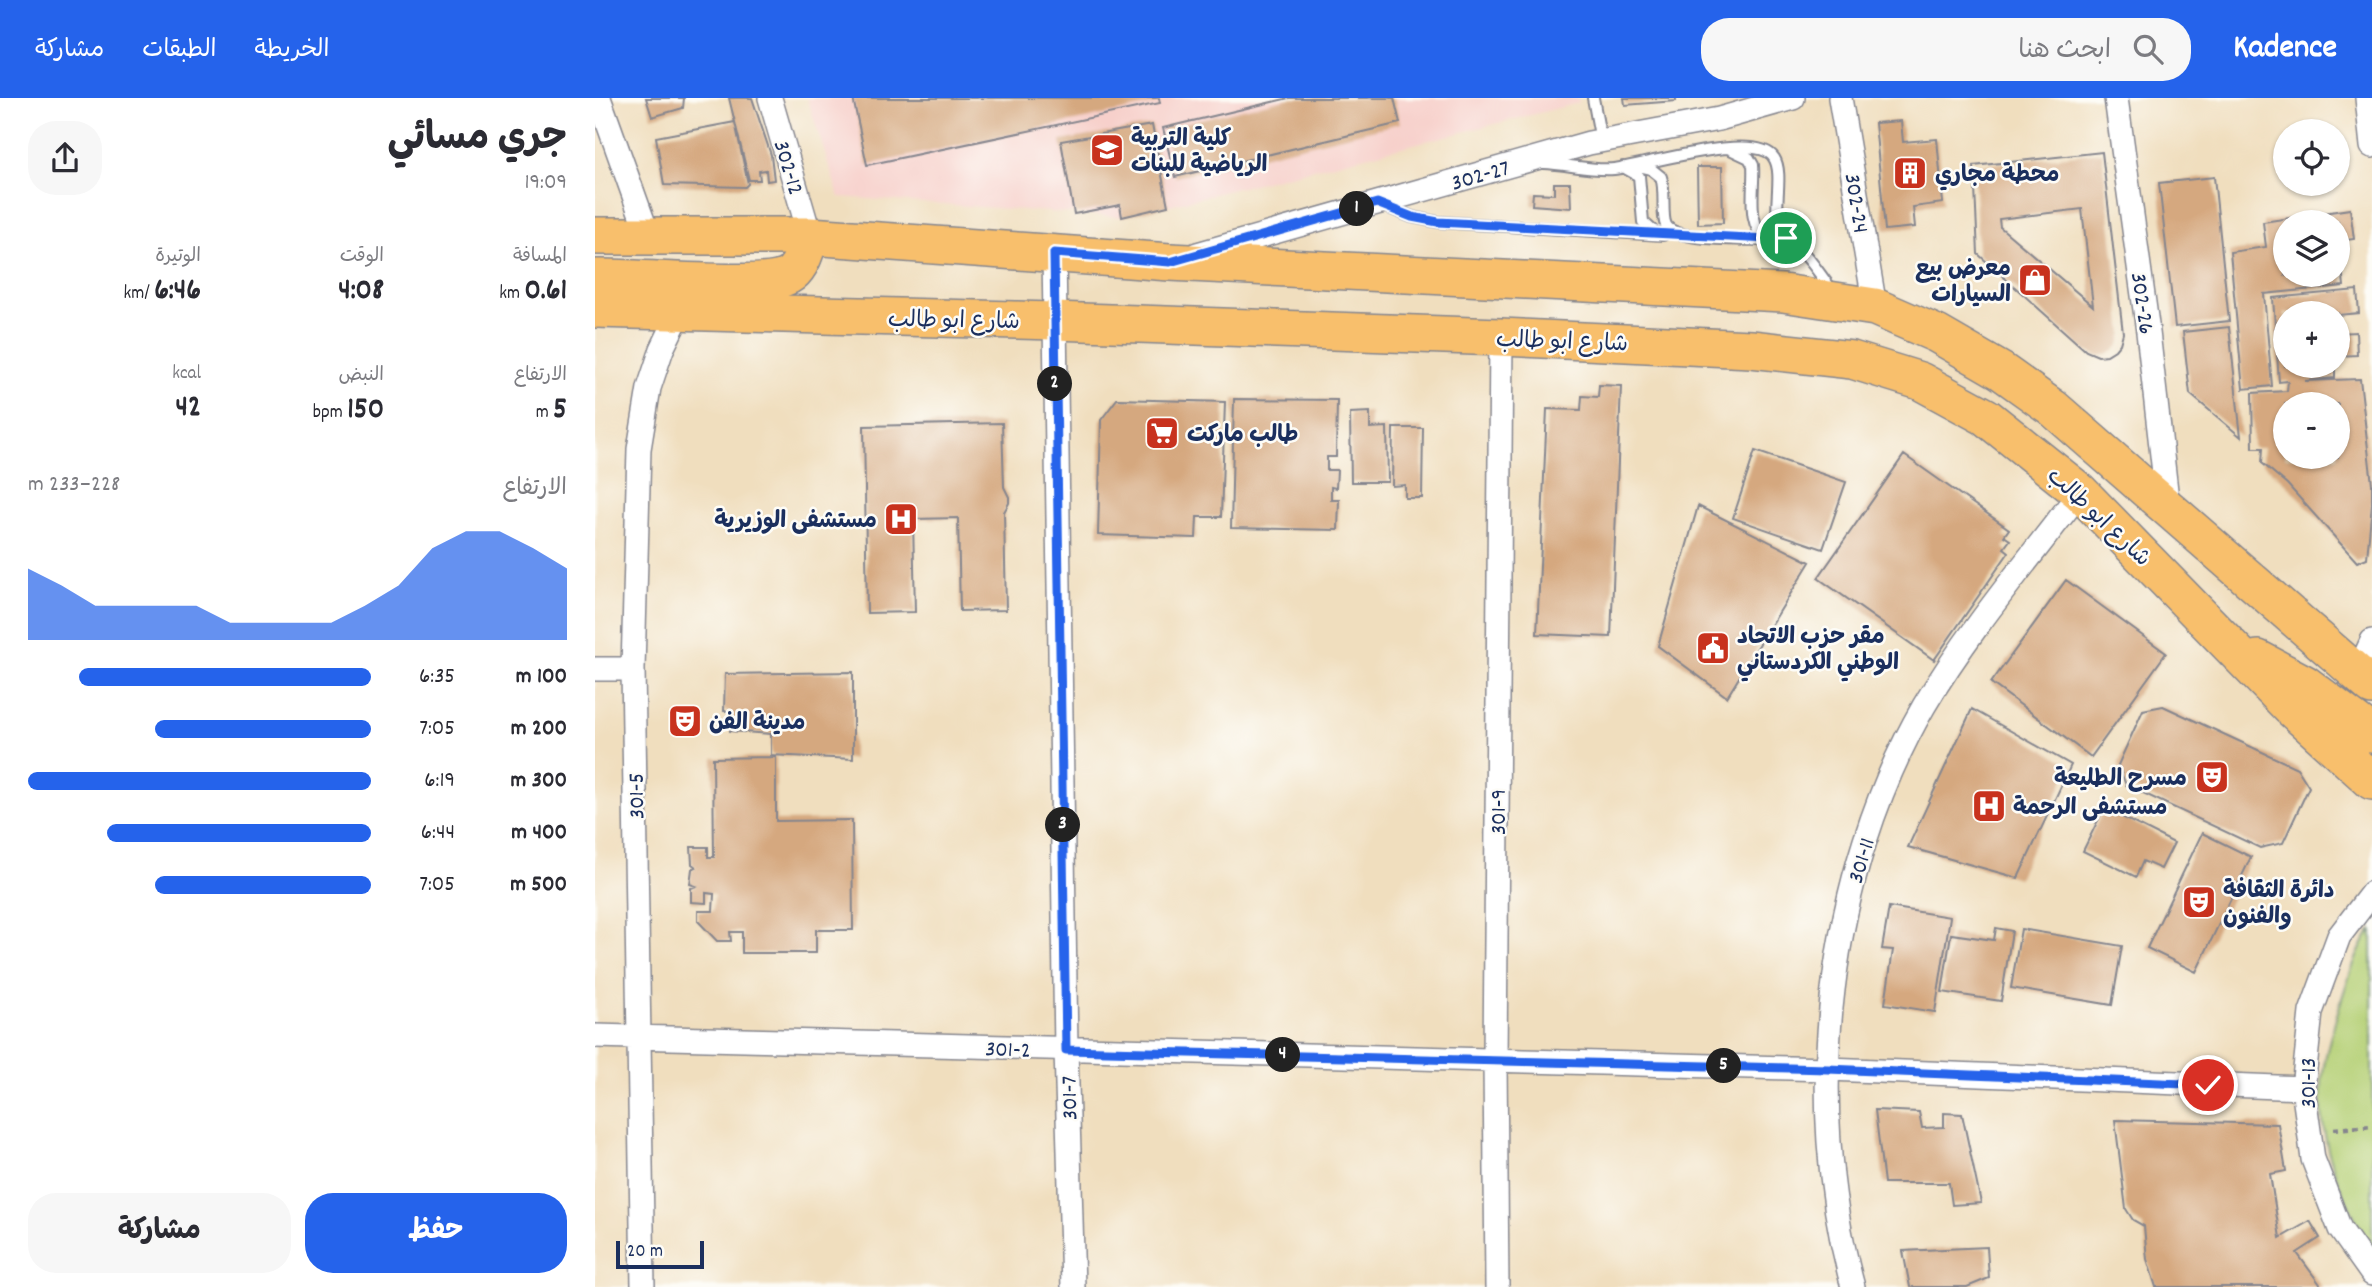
<!DOCTYPE html>
<html lang="ar">
<meta charset="utf-8">
<style>
:root{--surface:#fff;--page:#f7f7f7;--text:#2b2b33;--muted:#7c7c81;--accent:#2563eb}
body{margin:0;font-family:Dekko,"Playpen Sans Arabic",sans-serif;background:var(--page);color:var(--text);direction:rtl;height:100vh;display:flex;flex-direction:column;font-size:26px;white-space:nowrap}
*{box-sizing:border-box;margin:0}
p{font-size:23px;color:var(--muted)}
.icon{flex:none;width:38px;height:38px;fill:none;stroke:currentColor;stroke-width:2;stroke-linecap:round;stroke-linejoin:round}
.map{position:relative;flex:1;overflow:hidden;direction:ltr}
.drawer{display:flex;flex-direction:column;background:var(--surface);width:595px}
.drawer>*{flex:none}
.controls{position:absolute;left:1678px;top:21px;display:grid;gap:14px}
.controls a{display:grid;place-items:center;width:77px;height:77px;border-radius:50%;background:var(--surface);box-shadow:0 2px 5px #0004;font-size:35px}
.scale{position:absolute;left:21px;bottom:18px;width:88px;box-sizing:border-box;padding-left:7px;border:4px solid #1b2f5e;border-top:0;font-size:19px;line-height:24px;white-space:nowrap;color:#1b2f5e;-webkit-text-stroke:5px #fdfcf7;paint-order:stroke}
.pin{position:absolute;display:grid;place-items:center;width:60px;height:60px;color:#fff;margin:-30px;border:4px solid #fff;border-radius:50%;box-shadow:0 2px 7px #0007}
.km{position:absolute;width:35px;height:35px;margin:-18px;border-radius:50%;background:#222;color:#fff;font-size:19px;line-height:35px;text-align:center}
.round{display:grid;place-items:center;flex:none;width:74px;height:74px;border-radius:28px;background:var(--page)}
.summary{display:flex;align-items:center;justify-content:space-between;height:119px;padding:0 28px}
h1{font-size:38px;font-weight:700;line-height:52px}
.stats{display:grid;grid-template-columns:repeat(3,1fr);gap:10px;height:119px;padding:7px 28px}
.stats div{display:grid;align-content:center}
.stats b{font-size:30px;font-weight:700}
.stats small{font-size:19px;font-weight:400}
.stats p{font-size:19px}
.chart{height:196px;padding:14px 28px}
.chart p{display:flex;justify-content:space-between}
.chart svg{width:100%;height:126px;margin-top:7px;fill:var(--accent);opacity:.7}
.primary-button{display:flex;gap:14px;margin-top:auto;padding:14px 28px}
.primary-button a{flex:1;height:80px;border-radius:28px;background:var(--accent);color:#fff;font-size:28px;font-weight:700;line-height:80px;text-align:center}
.primary-button a+a{background:var(--page);color:var(--text)}
ul{padding:0 28px;list-style:none;font-size:23px}
li{display:grid;grid-template-columns:112px 84px 1fr;align-items:center;height:52px}
li i{height:18px;border-radius:9px;background:var(--accent)}
header{display:flex;align-items:center;gap:42px;box-sizing:border-box;height:98px;padding:0 35px;background:var(--accent);color:#fff}
header strong{font-size:33px}
nav{display:flex;gap:38px;margin-inline-start:auto;font-size:24px}
.search{width:490px;height:63px;background:var(--page);display:flex;align-items:center;gap:18px;box-sizing:border-box;padding:0 24px;border-radius:28px;color:var(--muted);font-size:26px}
main{display:flex;flex:1;min-height:0}
.map>svg:first-child{display:block}
.built{fill:#f7d0cb}
.green{fill:#b5d076;stroke:#68806a;stroke-width:2}
.building{fill:#d5a87f;fill-rule:evenodd}
.lines{fill:none;stroke-linecap:round;stroke-linejoin:round}
.service-casing{stroke:#86868e;stroke-width:14}
.minor-casing{stroke:#86868e;stroke-width:26}
.primary-casing{stroke:#86868e;stroke-width:40}
.path{stroke:#86868e;stroke-width:4.5;stroke-dasharray:5 5;stroke-linecap:butt}
.service{stroke:#fff;stroke-width:10}
.minor{stroke:#fff;stroke-width:23}
.primary{stroke:#f8bf6c;stroke-width:37}
.route-casing{stroke:#fff;stroke-width:14}
.route{stroke:#2563eb;stroke-width:9}
.labels{text-anchor:middle;stroke-width:5;stroke-linejoin:round;paint-order:stroke}
.poi-label{font-size:23px;font-weight:bold;fill:#1b2f5e;stroke:#fdfcf7;text-anchor:start}
.street-label{font-size:23px;fill:#1b2f5e;stroke:#fdfcf7}
</style>
<header>
<strong>Kadence</strong>
<div class="search"><svg class="icon" aria-label="search" viewBox="0 0 24 24"><circle cx="10" cy="10" r="6"/><path d="M15 15l6 6"/></svg>ابحث هنا</div>
<nav><a>الخريطة</a><a>الطبقات</a><a>مشاركة</a></nav>
</header>
<main>
<div class="map">
<svg width="1777" height="1189" viewBox="0 0 1777 1189">
<rect width="100%" height="100%" fill="#fdfcf7"/>
<filter id="ink" filterUnits="userSpaceOnUse"><feTurbulence type="fractalNoise" baseFrequency=".0143" numOctaves="2"/><feDisplacementMap in="SourceGraphic" scale="14" xChannelSelector="R" yChannelSelector="G"/><feConvolveMatrix kernelMatrix="1 2 1 2 8 2 1 2 1" color-interpolation-filters="sRGB"/></filter>
<filter id="wash" filterUnits="userSpaceOnUse"><feTurbulence type="fractalNoise" baseFrequency=".00686" numOctaves="4" result="noise"/><feDisplacementMap in="SourceGraphic" scale="28" xChannelSelector="R" yChannelSelector="G"/><feGaussianBlur stdDeviation="1.57" result="paint"/><feColorMatrix in="noise" values="0 0 0 0 0 0 0 0 0 0 0 0 0 0 0 0 0 1.4 0 .05"/><feComposite in="paint" operator="in"/></filter>
<g filter="url(#wash)">
<rect width="100%" height="100%" fill="#f0debe"/>
<!-- built -->
<path class="built" d="M 212,0 L 983,0 L 984,5 L 527,119 L 244,99 Z"/>
<!-- green -->
<path class="green" d="M 1777,832 L 1777,1150 C 1746,1099 1722,1044 1727,984 C 1729,956 1739,927 1747,900 C 1753,881 1764,847 1777,832 Z"/>
<g id="blocks">
<!-- building -->
<path class="building" d="M 51,0 L 89,0 L 88,10 L 57,19 Z
M 134,0 L 157,0 L 176,57 L 179,82 L 172,83 L 171,72 L 164,73 L 165,82 L 154,82 Z
M 258,0 L 564,0 L 565,5 L 272,67 Z
M 694,0 L 799,0 L 805,25 L 580,79 L 568,30 Z
M 1029,0 L 1081,0 L 1081,3 L 1030,7 Z
M 1306,23 L 1308,44 L 1342,41 L 1348,105 L 1318,109 L 1320,129 L 1290,132 L 1280,25 Z
M 140,24 L 153,86 L 150,89 L 69,87 L 61,39 Z
M 557,27 L 573,108 L 527,119 L 525,107 L 479,116 L 466,43 Z
M 1507,54 L 1528,235 L 1525,246 L 1520,252 L 1512,257 L 1503,258 L 1491,253 L 1383,156 L 1379,68 ZM 1487,111 L 1498,208 L 1405,129 L 1404,121 Z
M 1102,69 L 1127,69 L 1128,125 L 1103,126 Z
M 1619,79 L 1634,223 L 1580,229 L 1564,85 Z
M 959,85 L 975,85 L 976,110 L 937,107 L 938,95 L 959,96 Z
M 1755,111 L 1759,141 L 1751,142 L 1753,152 L 1749,158 L 1747,170 L 1749,188 L 1669,196 L 1677,288 L 1648,291 L 1635,154 L 1671,149 L 1668,124 ZM 1690,124 L 1743,124 L 1743,177 L 1690,177 Z
M 1762,192 L 1764,215 L 1743,217 L 1743,215 L 1690,215 L 1690,268 L 1740,268 L 1740,280 L 1710,283 L 1765,281 L 1777,386 L 1777,405 L 1772,460 L 1762,464 L 1692,386 L 1667,365 L 1668,350 L 1658,350 L 1657,295 L 1692,293 L 1693,283 L 1684,284 L 1678,200 ZM 1690,306 L 1743,306 L 1743,359 L 1690,359 Z
M 1634,229 L 1646,339 L 1595,296 L 1588,234 Z
M 1761,234 L 1762,257 L 1743,258 L 1743,235 Z
M 1004,287 L 1026,288 L 1016,539 L 942,536 L 952,311 L 986,312 L 987,298 L 1003,299 Z
M 522,301 L 630,304 L 626,419 L 602,419 L 601,440 L 503,437 L 506,322 Z
M 639,301 L 742,302 L 741,359 L 732,359 L 732,372 L 742,372 L 741,390 L 736,389 L 736,402 L 744,402 L 743,432 L 636,430 Z
M 775,314 L 775,330 L 792,329 L 793,384 L 756,384 L 755,315 Z
M 407,325 L 409,389 L 414,399 L 414,405 L 409,414 L 411,512 L 365,513 L 363,420 L 318,421 L 320,514 L 272,515 L 269,328 Z
M 798,330 L 828,330 L 827,400 L 810,400 L 810,387 L 797,388 Z
M 1160,353 L 1251,384 L 1228,451 L 1138,420 Z
M 1309,357 L 1414,431 L 1409,438 L 1415,442 L 1409,450 L 1414,454 L 1339,562 L 1223,480 Z
M 1103,408 L 1215,464 L 1132,599 L 1063,548 Z
M 1471,482 L 1571,555 L 1496,659 L 1396,585 Z
M 258,574 L 258,661 L 176,657 L 176,636 L 135,633 L 135,613 L 129,613 L 130,576 Z
M 1568,608 L 1702,670 L 1714,689 L 1688,745 L 1665,750 L 1531,687 L 1523,667 L 1548,612 Z
M 1377,611 L 1476,667 L 1423,780 L 1313,749 Z
M 181,659 L 181,723 L 257,722 L 258,832 L 221,832 L 221,855 L 147,855 L 147,834 L 135,834 L 136,843 L 122,843 L 103,823 L 103,813 L 118,813 L 119,796 L 111,795 L 111,805 L 96,804 L 96,790 L 101,788 L 95,786 L 97,771 L 101,769 L 97,766 L 96,749 L 113,749 L 113,759 L 119,759 L 118,660 Z
M 1509,710 L 1579,745 L 1566,771 L 1548,763 L 1541,779 L 1488,753 Z
M 1607,735 L 1656,759 L 1601,874 L 1552,850 Z
M 1294,809 L 1355,819 L 1340,914 L 1290,906 L 1298,852 L 1287,851 Z
M 1401,830 L 1417,833 L 1406,903 L 1347,894 L 1356,836 L 1399,842 Z
M 1426,831 L 1527,848 L 1517,907 L 1416,890 Z
M 1280,1012 L 1324,1014 L 1327,1030 L 1349,1029 L 1349,1015 L 1367,1016 L 1386,1105 L 1357,1107 L 1354,1085 L 1289,1085 Z
M 1520,1022 L 1683,1026 L 1691,1073 L 1675,1076 L 1685,1140 L 1715,1123 L 1725,1140 L 1702,1155 L 1727,1189 L 1561,1189 L 1552,1161 L 1549,1128 L 1538,1122 L 1531,1111 Z
M 1392,1149 L 1394,1180 L 1372,1189 L 1315,1189 L 1308,1153 Z"/>
</g>
</g>
<g filter="url(#ink)">
<use href="#blocks" fill-opacity="0" stroke="#86868e" stroke-width="2"/>
<g class="lines">
<!-- service casing -->
<g class="service-casing">
<path id="service" d="M 998,0 L 1006,43
M 1135,51 L 1154,60 L 1158,67 C 1160,89 1150,127 1172,142 L 1194,142
M 949,65 C 972,66 996,73 1019,71 C 1048,68 1162,32 1179,60 C 1189,75 1178,110 1184,128 C 1187,138 1193,141 1201,148 C 1216,160 1225,178 1238,193
M 1043,68 L 1056,71 L 1066,79 C 1071,92 1066,118 1071,127 C 1080,144 1153,141 1172,142
M 1028,69 L 1044,78 L 1048,124 L 1060,135
M 787,107 L 817,119 L 843,124 L 1068,137"/>
</g>
<!-- minor casing -->
<g class="minor-casing">
<path id="minor" d="M 4,0 L 53,137
M 175,0 L 215,138
M 1245,0 L 1280,209
M 1521,0 L 1553,234 L 1573,410
M 1772,0 L 1777,48
M 459,155 L 471,952 L 478,1189
M 602,156 L 994,45 L 1124,21 L 1198,0
M 0,571 L 38,571
M 1762,576 L 1777,543
M 1777,795 L 1744,838 L 1716,914 L 1708,990 L 1718,1061 L 1745,1131 L 1777,1176
M 0,938 L 1233,971 L 1708,990
M 48,1189 L 38,571 L 44,351 L 54,290 L 67,251 L 85,214
M 902,1189 L 900,962 L 906,239
M 1258,1189 C 1207,1003 1232,776 1329,608 C 1374,532 1432,464 1485,394"/>
</g>
<!-- primary casing -->
<g class="primary-casing">
<path id="primary" d="M 0,138 L 215,138 L 575,164 L 1188,195 L 1280,209 L 1342,236 L 1406,273 L 1458,310 L 1777,588
M 0,180 C 37,178 174,194 196,176 C 207,167 211,151 215,138
M 0,211 L 459,223 L 906,239 L 1156,251 L 1257,262 L 1325,283 L 1391,319 L 1485,394 L 1696,610 L 1777,683
M 1663,561 L 1710,586 L 1777,636"/>
</g>
<!-- path -->
<path class="path" d="M 1739,1031 L 1777,1028"/>
<!-- service -->
<use href="#service" class="service"/>
<!-- minor -->
<use href="#minor" class="minor"/>
<!-- primary -->
<use href="#primary" class="primary"/>
</g>
</g>
<g class="lines" filter="url(#ink)">
<!-- route casing -->
<g class="route-casing">
<path id="route" d="M 1191,140 L 1194,142 L 843,124 L 817,119 L 782,105 L 575,164 L 459,155 L 471,952 L 1233,971 L 1613,987"/>
</g>
<!-- route -->
<use href="#route" class="route"/>
</g>
<!-- icons -->
<defs>
<g id="university-square" transform="scale(1.75)"><rect x="-9" y="-9" width="18" height="18" rx="4" fill="#c8321e" stroke="#fdfcf7"/><path d="M0-5L7-2L0 1L-7-2ZM-4 1L0 2.5L4 1V4Q0 6-4 4Z" fill="#fff"/></g>
<g id="building-square" transform="scale(1.75)"><rect x="-9" y="-9" width="18" height="18" rx="4" fill="#c8321e" stroke="#fdfcf7"/><path d="M-4-6H4V6H1V3H-1V6H-4ZM-2.5-4.3h1.7v1.8h-1.7ZM.8-4.3h1.7v1.8H.8ZM-2.5-1h1.7V.8h-1.7ZM.8-1h1.7V.8H.8Z" fill="#fff"/></g>
<g id="shop-square" transform="scale(1.75)"><rect x="-9" y="-9" width="18" height="18" rx="4" fill="#c8321e" stroke="#fdfcf7"/><path d="M-5-2.5h2.3a2.7 3.5 0 0 1 5.4 0H5L5.5 6h-11ZM-1.5-2.5h3a1.5 2.3 0 0 0-3 0Z" fill="#fff"/></g>
<g id="supermarket-square" transform="scale(1.75)"><rect x="-9" y="-9" width="18" height="18" rx="4" fill="#c8321e" stroke="#fdfcf7"/><path d="M-6-5.5h2.5l.6 2H6L4.5 2H-2.5L-4.4-4H-6ZM-1.5 3.2a1.3 1.3 0 1 0 .1 0ZM3 3.2a1.3 1.3 0 1 0 .1 0Z" fill="#fff"/></g>
<g id="hospital-square" transform="scale(1.75)"><rect x="-9" y="-9" width="18" height="18" rx="4" fill="#c8321e" stroke="#fdfcf7"/><path d="M-5-5h3v3.5h4V-5h3V5h-3V1.5h-4V5h-3Z" fill="#fff"/></g>
<g id="civic-square" transform="scale(1.75)"><rect x="-9" y="-9" width="18" height="18" rx="4" fill="#c8321e" stroke="#fdfcf7"/><path d="M-.6-6.5H3V-4.5H.6V-3L4-1V1h2V6H-6V1h2V-1L-.6-3ZM-1.2 2.5V6h2.4V2.5Z" fill="#fff"/></g>
<g id="theatre-square" transform="scale(1.75)"><rect x="-9" y="-9" width="18" height="18" rx="4" fill="#c8321e" stroke="#fdfcf7"/><path d="M-5-5.5Q0-4 5-5.5V0Q5 5 0 6Q-5 5-5 0ZM-3.3-2.5H-1v1.5H-3.3ZM1-2.5H3.3v1.5H1ZM-2.8 1Q0 5.5 2.8 1Z" fill="#fff"/></g>
</defs>
<g fill-rule="evenodd">
<use href="#university-square" x="512" y="52"/>
<use href="#building-square" x="1315" y="75"/>
<use href="#shop-square" x="1440" y="182"/>
<use href="#supermarket-square" x="567" y="335"/>
<use href="#hospital-square" x="306" y="421"/>
<use href="#civic-square" x="1118" y="550"/>
<use href="#theatre-square" x="90" y="623"/>
<use href="#theatre-square" x="1617" y="679"/>
<use href="#hospital-square" x="1394" y="708"/>
<use href="#theatre-square" x="1604" y="804"/>
</g>
<g class="labels">
<!-- poi labels -->
<g class="poi-label">
<text x="536" y="47">كلية التربية<tspan x="536" dy="26">الرياضية للبنات</tspan></text>
<text x="1340" y="83">محطة مجاري</text>
<text x="1416" y="177" text-anchor="end">معرض بيع<tspan x="1416" dy="26">السيارات</tspan></text>
<text x="592" y="343">طالب ماركت</text>
<text x="282" y="429" text-anchor="end">مستشفى الوزيرية</text>
<text x="1142" y="545">مقر حزب الاتحاد<tspan x="1142" dy="26">الوطني الكردستاني</tspan></text>
<text x="114" y="631">مدينة الفن</text>
<text x="1592" y="687" text-anchor="end">مسرح الطليعة</text>
<text x="1418" y="716">مستشفى الرحمة</text>
<text x="1628" y="799">دائرة الثقافة<tspan x="1628" dy="26">والفنون</tspan></text>
</g>
<!-- street labels -->
<g class="street-label">
<text transform="translate(195 69) rotate(73)" y="8">302-12</text>
<text transform="translate(885 76) rotate(-16)" y="8">302-27</text>
<text transform="translate(1263 105) rotate(81)" y="8">302-24</text>
<text transform="translate(1549 205) rotate(82)" y="8">302-26</text>
<text transform="translate(359 221) rotate(1)" y="8">شارع ابو طالب</text>
<text transform="translate(967 242) rotate(2)" y="8">شارع ابو طالب</text>
<text transform="translate(1505 418) rotate(43)" y="8">شارع ابو طالب</text>
<text transform="translate(40 698) rotate(-91)" y="8">301-5</text>
<text transform="translate(902 714) rotate(-90)" y="8">301-9</text>
<text transform="translate(1265 762) rotate(-73)" y="8">301-11</text>
<text transform="translate(413 950) rotate(2)" y="8">301-2</text>
<text transform="translate(1712 985) rotate(-90)" y="8">301-13</text>
<text transform="translate(473 1000) rotate(-91)" y="8">301-7</text>
</g>
</g>
</svg>
<div class="controls">
<a><svg class="icon" aria-label="locate" viewBox="0 0 24 24"><circle cx="12" cy="12" r="6"/><path d="M12 2v4M12 18v4M2 12h4M18 12h4"/></svg></a>
<a><svg class="icon" aria-label="layers" viewBox="0 0 24 24"><path d="M12 4l9 5-9 5-9-5zM3 14l9 5 9-5"/></svg></a>
<a>+</a>
<a>−</a>
</div>
<div class="scale">20 m</div>
<div class="pin" style="left:1191px;top:140px;background:#1e9e55"><svg class="icon" aria-label="arrive" viewBox="0 0 24 24"><path d="M6 21V4h12l-3 4 3 4H6"/></svg></div>
<div class="pin" style="left:1613px;top:987px;background:#d93025"><svg class="icon" aria-label="check" viewBox="0 0 24 24"><path d="M5 12l5 5 9-10"/></svg></div>
<b class="km" style="left:762px;top:111px">1</b>
<b class="km" style="left:460px;top:286px">2</b>
<b class="km" style="left:468px;top:727px">3</b>
<b class="km" style="left:688px;top:957px">4</b>
<b class="km" style="left:1129px;top:968px">5</b>
</div>
<section class="drawer">
<div class="summary"><div><h1>جري مسائي</h1><p>19:09</p></div><a class="round"><svg class="icon" aria-label="share" viewBox="0 0 24 24"><path d="M12 15V3M7 8l5-5 5 5M5 13v7h14v-7"/></svg></a></div>
<div class="stats">
<div><p>المسافة</p><b>0.61<small> km</small></b></div>
<div><p>الوقت</p><b>4:08</b></div>
<div><p>الوتيرة</p><b>6:46<small> /km</small></b></div>
</div>
<div class="stats">
<div><p>الارتفاع</p><b>5<small> m</small></b></div>
<div><p>النبض</p><b>150<small> bpm</small></b></div>
<div><p>kcal</p><b>42</b></div>
</div>
<div class="chart"><p><span>الارتفاع</span>228–233 m</p>
<svg viewBox="0 0 160 44" preserveAspectRatio="none"><path d="M0 44V19L10 25L20 32L30 32L40 32L50 32L60 38L70 38L80 38L90 38L100 32L110 25L120 12L130 6L140 6L150 12L160 19V44z"/></svg>
</div>
<ul>
<li><b>100 m</b>6:35<i style="width:85%"></i></li>
<li><b>200 m</b>7:05<i style="width:63%"></i></li>
<li><b>300 m</b>6:19<i style="width:100%"></i></li>
<li><b>400 m</b>6:44<i style="width:77%"></i></li>
<li><b>500 m</b>7:05<i style="width:63%"></i></li>
</ul>
<div class="primary-button"><a>حفظ</a><a>مشاركة</a></div>
</section>
</main>
